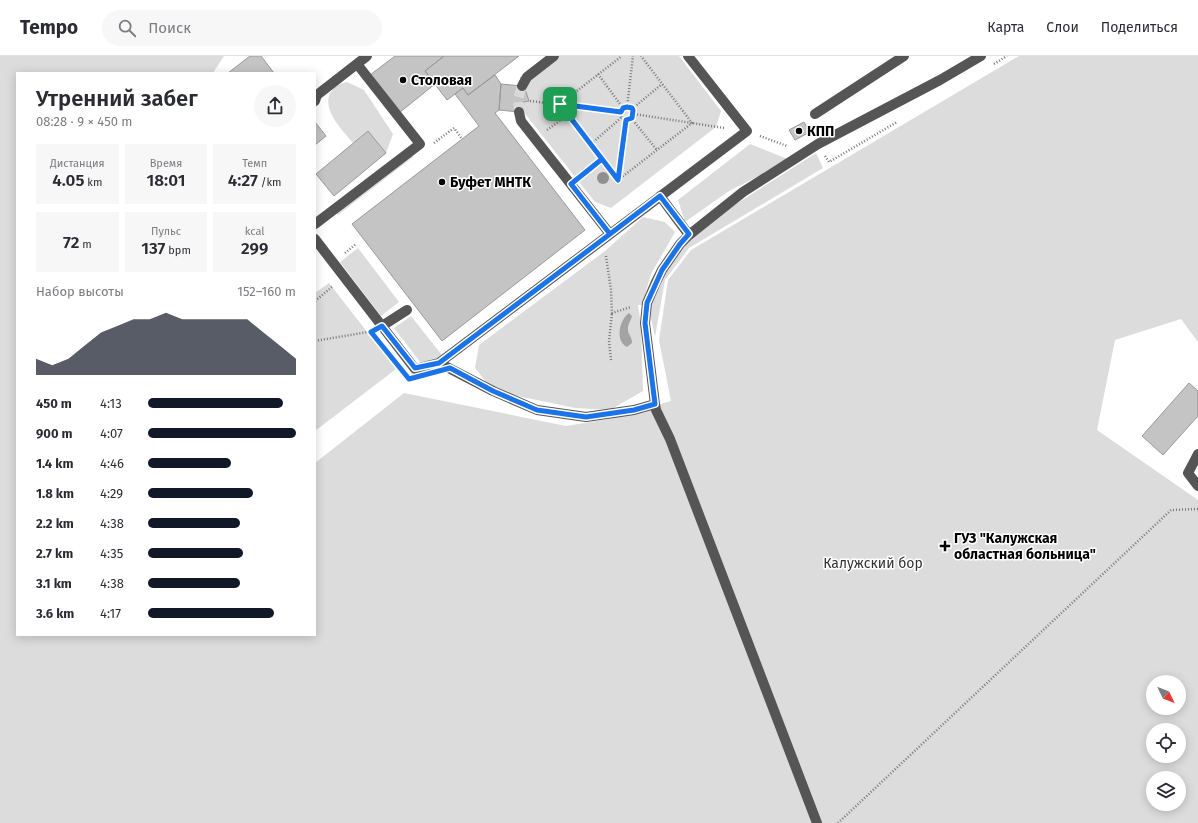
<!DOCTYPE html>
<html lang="ru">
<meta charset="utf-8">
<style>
:root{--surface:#fff;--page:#f7f7f7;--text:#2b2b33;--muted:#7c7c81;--line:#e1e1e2;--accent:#111827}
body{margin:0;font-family:"Fira Sans",sans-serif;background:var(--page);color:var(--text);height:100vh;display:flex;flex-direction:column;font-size:15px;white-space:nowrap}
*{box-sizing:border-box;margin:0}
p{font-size:13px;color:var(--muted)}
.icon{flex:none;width:22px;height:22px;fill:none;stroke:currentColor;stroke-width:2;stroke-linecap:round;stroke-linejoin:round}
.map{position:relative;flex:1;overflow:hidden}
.drawer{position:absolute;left:16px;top:16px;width:300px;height:564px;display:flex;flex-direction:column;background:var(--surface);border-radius:0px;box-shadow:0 2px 10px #0003}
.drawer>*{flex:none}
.needle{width:26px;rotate:133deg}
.controls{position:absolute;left:1146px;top:619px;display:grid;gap:8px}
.controls a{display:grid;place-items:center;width:40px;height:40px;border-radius:50%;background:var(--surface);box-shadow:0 2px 10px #0003;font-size:20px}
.pin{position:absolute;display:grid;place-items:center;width:34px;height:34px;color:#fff;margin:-17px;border-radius:8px;box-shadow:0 2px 6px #0006}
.round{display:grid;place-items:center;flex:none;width:42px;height:42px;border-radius:21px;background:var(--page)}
.head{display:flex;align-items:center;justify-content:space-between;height:68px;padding:0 20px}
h1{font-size:22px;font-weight:600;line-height:30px}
.metrics{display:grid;grid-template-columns:repeat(3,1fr);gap:6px;height:68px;padding:4px 20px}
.metrics div{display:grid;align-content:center;border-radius:0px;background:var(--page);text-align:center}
.metrics b{font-size:17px;font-weight:600}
.metrics small{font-size:11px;font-weight:400}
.metrics p{font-size:11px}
.chart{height:112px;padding:8px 20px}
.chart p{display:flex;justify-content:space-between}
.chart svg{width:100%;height:72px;margin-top:4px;fill:var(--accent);opacity:.7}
ul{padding:0 20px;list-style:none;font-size:13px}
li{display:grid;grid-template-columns:64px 48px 1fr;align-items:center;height:30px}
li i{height:10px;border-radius:5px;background:var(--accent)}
header{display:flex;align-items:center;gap:24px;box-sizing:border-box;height:56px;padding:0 20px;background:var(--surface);border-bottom:1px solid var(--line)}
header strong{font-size:19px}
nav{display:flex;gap:22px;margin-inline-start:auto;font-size:14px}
.search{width:280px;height:36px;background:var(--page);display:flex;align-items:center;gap:10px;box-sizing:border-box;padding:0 14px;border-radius:22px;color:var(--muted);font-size:15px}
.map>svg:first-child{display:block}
.green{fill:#dcdcdc;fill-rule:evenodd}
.water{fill:#a3a3a3}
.building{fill:#c4c4c4;stroke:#999}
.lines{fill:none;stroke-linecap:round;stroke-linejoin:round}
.minor-tunnel{stroke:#d9d9d9;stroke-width:10;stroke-dasharray:10 5;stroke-linecap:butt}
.path{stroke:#777;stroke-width:2.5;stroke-dasharray:1 2;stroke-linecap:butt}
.minor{stroke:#555;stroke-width:10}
.tree{fill:#8f8f8f}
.route-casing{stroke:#fff;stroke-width:8}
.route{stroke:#1a73e8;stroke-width:5}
.poi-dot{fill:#000;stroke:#fff;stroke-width:1.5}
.labels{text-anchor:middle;stroke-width:3;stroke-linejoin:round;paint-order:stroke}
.poi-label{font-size:14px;font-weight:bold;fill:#000;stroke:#fff;text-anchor:start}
.park-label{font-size:14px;fill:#333;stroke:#fff}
</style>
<header>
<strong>Tempo</strong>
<div class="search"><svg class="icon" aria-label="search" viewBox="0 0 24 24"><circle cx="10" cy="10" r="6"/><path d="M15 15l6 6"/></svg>Поиск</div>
<nav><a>Карта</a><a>Слои</a><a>Поделиться</a></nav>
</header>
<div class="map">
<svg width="1198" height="767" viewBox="0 0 1198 767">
<rect width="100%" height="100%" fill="#fff"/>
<!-- green -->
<path class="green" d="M 0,0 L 224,0 L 213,17 L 17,17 L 17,579 L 315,579 L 315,407 L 404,337 L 566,370 L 609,363 L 671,345 L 659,284 L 668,224 L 691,194 L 1019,0 L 1198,0 L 1198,286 L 1181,263 L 1115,284 L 1097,374 L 1198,444 L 1198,767 L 0,767 ZM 1153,626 L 1179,626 L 1179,652 L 1153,652 ZM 1153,674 L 1179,674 L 1179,700 L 1153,700 ZM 1153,722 L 1179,722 L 1179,748 L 1153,748 Z
M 547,0 L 679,0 L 721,55 L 716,71 L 611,152 L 595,146 L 522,54 L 529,14 Z
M 347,26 L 364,34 L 393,78 L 386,97 L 368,75 L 353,87 C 342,73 316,49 335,31 C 338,28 343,27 347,26 Z
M 750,88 L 790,104 L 729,135 L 685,166 L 678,144 Z
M 409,96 L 413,101 L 338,159 L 335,154 Z
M 816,97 L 823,112 L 689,192 L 665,224 L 655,281 L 648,248 L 686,180 Z
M 643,161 L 665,166 L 675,176 L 651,218 L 642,249 L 638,249 L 641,269 L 643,335 L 610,354 L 575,352 L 493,335 L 475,312 L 479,289 L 605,195 Z
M 358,192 L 399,246 L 381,260 L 340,206 Z
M 329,227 L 396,313 L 315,375 L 315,237 Z
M 411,260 L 445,303 L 424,311 L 394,272 Z"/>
<!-- water -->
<path class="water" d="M 629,257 L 632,260 C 631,265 627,269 628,274 C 628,278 632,281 632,287 L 627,291 C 615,285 619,264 629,257 Z"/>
<!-- building -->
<path class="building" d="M 250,0 L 261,0 L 274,17 L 228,17 Z
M 395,0 L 444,0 L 425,15 L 435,28 L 399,57 L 370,19 Z
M 444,0 L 519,0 L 468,39 L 463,32 L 447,44 L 425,15 Z
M 495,19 L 501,28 L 499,54 L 495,57 L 585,174 L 442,285 L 352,168 L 479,70 L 455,38 L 463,32 L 468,39 Z
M 521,21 L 529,45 L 519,47 L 519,56 L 499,54 L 501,28 L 522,30 Z
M 315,66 L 326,80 L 315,89 Z
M 804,66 L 810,76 L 795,84 L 789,74 Z
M 368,75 L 386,97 L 334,140 L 316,118 Z
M 1189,327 L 1198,335 L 1198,360 L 1163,399 L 1142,380 Z"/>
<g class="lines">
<!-- minor-tunnel -->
<path class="minor-tunnel" d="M 519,56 L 518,43 L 522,30"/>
<!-- path -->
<path class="path" d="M 994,8 L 1007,0
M 598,18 L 623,52
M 530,45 L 621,56
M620 57a7 7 0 1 1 14 0a7 7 0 1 1-14 0Z
M 627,51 L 633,0
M 632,53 L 662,28
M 634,58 L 724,72
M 631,62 L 657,94
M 547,74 L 568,59
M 760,80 L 787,90
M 434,87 L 454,72 L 462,83
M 591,88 L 622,61
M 825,100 L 829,106 L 897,66
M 582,119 L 602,103
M 618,124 L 692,67 L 641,0
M 618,124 L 560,48 L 622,0
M 618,124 L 626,64
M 345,197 L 356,188
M 606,200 L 611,234 L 612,257 L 631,251
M 315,245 L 332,231
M 315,285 L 368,276
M 611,304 L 609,285 L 612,257
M 838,767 L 1171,454 L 1198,453"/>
<!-- minor -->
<path class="minor" d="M 522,30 L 527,21 L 554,0
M 315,45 L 317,39 L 367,0
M 519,56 L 521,65 L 610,178
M 815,58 L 904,0
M 660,140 L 689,179
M 315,168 L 420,88 L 357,8
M 315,183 L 415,313 L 439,307 L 747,75 L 688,0
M 382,270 L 407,254
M 439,307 L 493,335 L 537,354 L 586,361 L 634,354 L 655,348
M 1198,398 L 1188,417 L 1198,430
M 817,767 L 670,383 L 656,354 L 655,348 L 645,267 L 647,247 L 656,226 L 662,214 L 680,188 L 689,179 L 743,136 L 818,88 L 940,24 L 981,0"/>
</g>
<!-- trees -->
<circle class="tree" cx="603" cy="122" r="6"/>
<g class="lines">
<!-- route casing -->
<g class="route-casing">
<path id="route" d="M 560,48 L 602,103 L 571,128 L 610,178 L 439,307 L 415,312 L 382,270 L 371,276 L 409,323 L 450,312 L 493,335 L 537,354 L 586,361 L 634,354 L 655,348 L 645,267 L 647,247 L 662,214 L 680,188 L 689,178 L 660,140 L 610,178 L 571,128 L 602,103 L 618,124 L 626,64 L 632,62 L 633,54 L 632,52 L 627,51 L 623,52 L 621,56 L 560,48"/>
</g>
<!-- route -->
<use href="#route" class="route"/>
</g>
<!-- markers -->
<g class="poi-dot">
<circle cx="403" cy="24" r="4"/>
<circle cx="799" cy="75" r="4"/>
<circle cx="442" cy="126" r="4"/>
<path d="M943 484h4v4h4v4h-4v4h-4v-4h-4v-4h4z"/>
</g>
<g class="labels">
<!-- poi labels -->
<g class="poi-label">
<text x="411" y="29">Столовая</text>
<text x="807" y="80">КПП</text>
<text x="450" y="131">Буфет МНТК</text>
<text x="954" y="487">ГУЗ "Калужская<tspan x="954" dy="16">областная больница"</tspan></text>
</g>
<!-- park labels -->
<g class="park-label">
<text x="873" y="512">Калужский бор</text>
</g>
</g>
</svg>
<div class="controls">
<a><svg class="needle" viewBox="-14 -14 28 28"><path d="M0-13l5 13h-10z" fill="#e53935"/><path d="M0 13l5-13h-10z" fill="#7c7c81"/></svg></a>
<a><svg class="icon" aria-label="locate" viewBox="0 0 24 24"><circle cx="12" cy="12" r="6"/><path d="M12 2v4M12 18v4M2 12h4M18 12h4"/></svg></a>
<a><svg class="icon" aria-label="layers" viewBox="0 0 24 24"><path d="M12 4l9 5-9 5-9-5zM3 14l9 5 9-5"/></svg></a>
</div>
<div class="pin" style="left:560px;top:48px;background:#1e9e55"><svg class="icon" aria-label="arrive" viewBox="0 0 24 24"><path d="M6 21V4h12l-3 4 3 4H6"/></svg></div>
<section class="drawer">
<div class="head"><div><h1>Утренний забег</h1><p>08:28 · 9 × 450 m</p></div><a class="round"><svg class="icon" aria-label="share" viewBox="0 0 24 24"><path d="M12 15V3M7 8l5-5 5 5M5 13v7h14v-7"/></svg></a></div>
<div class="metrics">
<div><p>Дистанция</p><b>4.05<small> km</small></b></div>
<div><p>Время</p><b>18:01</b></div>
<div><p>Темп</p><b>4:27<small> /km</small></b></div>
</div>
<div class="metrics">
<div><b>72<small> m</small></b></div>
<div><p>Пульс</p><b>137<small> bpm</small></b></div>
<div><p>kcal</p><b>299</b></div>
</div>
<div class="chart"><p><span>Набор высоты</span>152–160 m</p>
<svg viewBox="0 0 160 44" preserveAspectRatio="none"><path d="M0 44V34L10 38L20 34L30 26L40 18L50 14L60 10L70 10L80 6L90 10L100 10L110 10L120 10L130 10L140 18L150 26L160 34V44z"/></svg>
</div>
<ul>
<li><b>450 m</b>4:13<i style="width:91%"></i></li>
<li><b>900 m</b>4:07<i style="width:100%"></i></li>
<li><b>1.4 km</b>4:46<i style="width:56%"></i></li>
<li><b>1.8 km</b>4:29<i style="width:71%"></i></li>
<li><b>2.2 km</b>4:38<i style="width:62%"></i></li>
<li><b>2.7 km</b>4:35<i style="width:64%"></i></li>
<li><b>3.1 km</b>4:38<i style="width:62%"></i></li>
<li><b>3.6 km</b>4:17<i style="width:85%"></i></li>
</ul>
</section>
</div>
